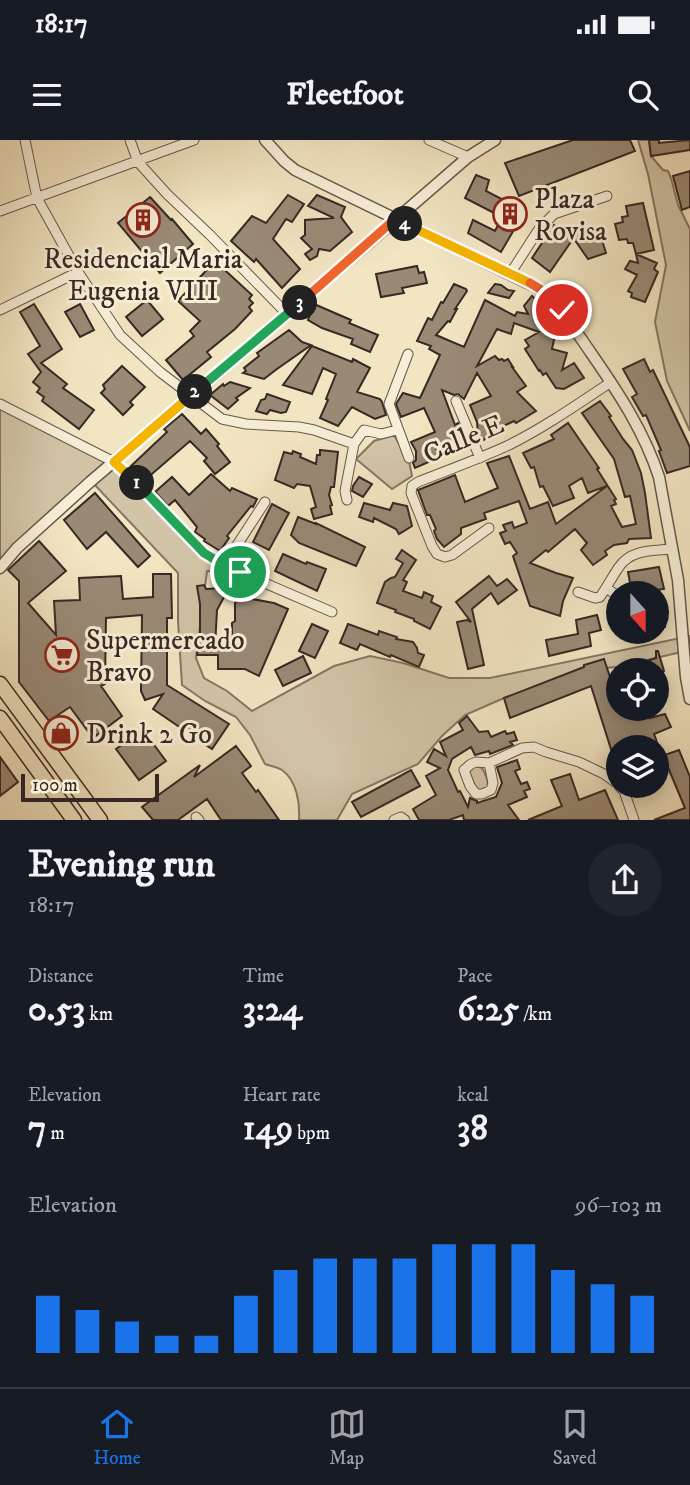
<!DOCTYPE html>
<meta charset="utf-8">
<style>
:root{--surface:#171b24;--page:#20242c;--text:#f1f3f6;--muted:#9ea1a6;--line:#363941;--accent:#1a73e8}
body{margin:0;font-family:"IM FELL DW Pica",serif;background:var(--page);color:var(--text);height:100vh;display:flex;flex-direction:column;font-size:26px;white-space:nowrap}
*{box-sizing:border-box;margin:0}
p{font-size:23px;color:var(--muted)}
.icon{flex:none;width:38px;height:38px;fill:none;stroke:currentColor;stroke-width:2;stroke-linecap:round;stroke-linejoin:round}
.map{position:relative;height:680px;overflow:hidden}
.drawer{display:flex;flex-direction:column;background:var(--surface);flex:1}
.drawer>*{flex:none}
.needle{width:46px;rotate:159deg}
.controls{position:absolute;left:606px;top:441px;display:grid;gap:14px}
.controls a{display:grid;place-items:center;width:63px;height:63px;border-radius:50%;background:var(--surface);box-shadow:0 4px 18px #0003;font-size:35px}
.scale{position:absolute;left:21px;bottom:18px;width:138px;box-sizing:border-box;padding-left:7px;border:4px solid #382823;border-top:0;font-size:19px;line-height:24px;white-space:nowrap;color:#382823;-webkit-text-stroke:5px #f7eed7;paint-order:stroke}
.pin{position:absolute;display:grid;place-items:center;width:60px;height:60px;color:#fff;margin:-30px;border:4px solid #fff;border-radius:50%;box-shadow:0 2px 7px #0007}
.km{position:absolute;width:35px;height:35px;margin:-18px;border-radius:50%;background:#222;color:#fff;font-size:19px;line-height:35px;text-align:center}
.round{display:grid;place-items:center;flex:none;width:74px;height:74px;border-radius:37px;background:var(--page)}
.overview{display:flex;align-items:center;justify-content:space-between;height:119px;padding:0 28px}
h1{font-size:38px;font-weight:700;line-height:52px}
.figures{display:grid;grid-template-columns:repeat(3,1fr);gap:10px;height:119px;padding:7px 28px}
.figures div{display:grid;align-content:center}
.figures b{font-size:35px;font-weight:700}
.figures small{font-size:19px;font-weight:400}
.figures p{font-size:19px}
.chart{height:196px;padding:14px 28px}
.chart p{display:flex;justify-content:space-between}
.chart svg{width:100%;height:126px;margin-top:7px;stroke:var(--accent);stroke-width:6}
.status{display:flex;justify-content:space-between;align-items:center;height:49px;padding:0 35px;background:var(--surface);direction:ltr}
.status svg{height:19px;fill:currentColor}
header{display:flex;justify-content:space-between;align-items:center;height:91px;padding:0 28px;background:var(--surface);font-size:32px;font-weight:700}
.dock{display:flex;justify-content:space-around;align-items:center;height:98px;border-top:2px solid var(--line);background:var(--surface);font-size:19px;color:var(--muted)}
.dock a{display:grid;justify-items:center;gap:4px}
.dock .selected{color:var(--accent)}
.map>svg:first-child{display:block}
.green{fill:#d2c5a7;stroke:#857665;stroke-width:2}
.building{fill:#998a76;stroke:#382823;stroke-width:2}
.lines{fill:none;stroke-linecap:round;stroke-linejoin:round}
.minor-casing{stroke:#66574b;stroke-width:11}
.tertiary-casing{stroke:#66574b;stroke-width:13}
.primary-casing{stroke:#382823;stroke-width:17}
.minor{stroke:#f7eed7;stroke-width:9}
.tertiary{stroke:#f7eed7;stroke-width:10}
.primary{stroke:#f2e5c2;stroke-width:14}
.split-1-casing{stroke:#fff;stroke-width:14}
.split-2-casing{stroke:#fff;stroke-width:14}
.split-3-casing{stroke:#fff;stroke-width:14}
.split-4-casing{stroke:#fff;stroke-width:14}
.split-5-casing{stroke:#fff;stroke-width:14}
.split-6-casing{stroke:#fff;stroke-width:14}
.split-1{stroke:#22a559;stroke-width:9}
.split-2{stroke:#f5b400;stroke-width:9}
.split-3{stroke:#22a559;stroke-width:9}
.split-4{stroke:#f0652b;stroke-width:9}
.split-5{stroke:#f5b400;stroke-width:9}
.split-6{stroke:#f0652b;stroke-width:9}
.labels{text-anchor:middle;stroke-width:6;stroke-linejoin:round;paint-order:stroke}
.poi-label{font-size:28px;fill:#382823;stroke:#f7eed7;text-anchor:start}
.street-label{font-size:28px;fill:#382823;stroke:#f7eed7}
</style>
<div class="status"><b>18:17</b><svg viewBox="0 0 49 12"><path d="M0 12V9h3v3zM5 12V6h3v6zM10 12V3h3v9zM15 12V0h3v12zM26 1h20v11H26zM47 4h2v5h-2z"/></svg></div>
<header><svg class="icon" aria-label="menu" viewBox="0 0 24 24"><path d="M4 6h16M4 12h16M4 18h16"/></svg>Fleetfoot<svg class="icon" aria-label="search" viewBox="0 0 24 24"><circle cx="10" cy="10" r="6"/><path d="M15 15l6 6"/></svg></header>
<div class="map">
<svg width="690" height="680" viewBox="0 0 690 680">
<rect width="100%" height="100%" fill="#f2e5c2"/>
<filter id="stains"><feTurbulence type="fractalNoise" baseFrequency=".00286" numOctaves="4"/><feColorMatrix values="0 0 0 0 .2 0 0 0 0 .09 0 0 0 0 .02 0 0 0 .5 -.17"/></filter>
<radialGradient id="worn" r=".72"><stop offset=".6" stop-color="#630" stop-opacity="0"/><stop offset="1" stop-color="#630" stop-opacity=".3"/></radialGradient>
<!-- green -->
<path class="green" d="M 638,0 L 649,0 L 651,16 L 663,30 L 668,31 L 671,38 L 678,65 L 690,89 L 690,291 L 667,241 L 655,182 L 666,125 L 648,34 Z
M 0,265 L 112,323 L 221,424 L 218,432 L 207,431 L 196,518 L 204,538 L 227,551 L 252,571 L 334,526 L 370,516 L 403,523 L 449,538 L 490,538 L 690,496 L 690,510 L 617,527 L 582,530 L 504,558 L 465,575 L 442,596 L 418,624 L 352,654 L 337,680 L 299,680 C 300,663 297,641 282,630 C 277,627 270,626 265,624 L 250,595 L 236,577 L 205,561 L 182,545 L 178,481 L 178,433 L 93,343 L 0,431 Z
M 394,295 L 409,321 L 412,336 L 392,349 L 356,319 L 374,301 Z
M 474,625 L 482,628 C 486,634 488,640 488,648 L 478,651 L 470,636 L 469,628 Z"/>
<!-- building -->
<path class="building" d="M 573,0 L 630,0 L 635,11 L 519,56 L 505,23 Z
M 649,0 L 659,0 L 659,3 L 690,0 L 690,10 L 651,16 Z
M 690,31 L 690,67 L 682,70 L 673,36 Z
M 476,35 L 489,40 L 486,51 L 525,71 L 501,112 L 468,93 L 473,80 L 495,91 L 502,77 L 465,58 Z
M 288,55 L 304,64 L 292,82 L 286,79 L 273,99 L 300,129 L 282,148 L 256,119 L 254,122 L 231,101 L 252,76 L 266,83 Z
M 317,55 L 345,67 L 341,77 L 352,92 L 330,111 L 319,109 L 317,116 L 310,120 L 305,114 L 312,109 L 301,98 L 305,95 L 305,80 L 334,78 L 308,66 Z
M 150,57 L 171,80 L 172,79 L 193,104 L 160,133 L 118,83 Z
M 643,63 L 654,110 L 636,114 L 633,103 L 628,103 L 627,99 L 619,100 L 615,84 L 623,82 L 622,77 L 628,76 L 626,66 Z
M 554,85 L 573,99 L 550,132 L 532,118 Z
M 598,87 L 606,113 L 588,119 L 572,96 Z
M 636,114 L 657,123 L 654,129 L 658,132 L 645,162 L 631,157 L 632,153 L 628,151 L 637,135 L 625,129 L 630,121 L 638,123 Z
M 215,121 L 252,155 L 249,159 L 253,163 L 249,167 L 252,171 L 235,189 L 207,212 L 211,217 L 183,240 L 166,220 L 194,196 L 190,191 L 200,181 L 178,161 Z
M 417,126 L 419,133 L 424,132 L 427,143 L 402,148 L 404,153 L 381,157 L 376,134 Z
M 454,144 L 466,149 L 467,151 L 455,169 L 457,169 L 450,182 L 448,181 L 436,195 L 464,207 L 485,160 L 515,176 L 517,172 L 528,174 L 524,166 L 532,156 L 539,162 L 536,165 L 541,180 L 539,186 L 556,190 L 552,209 L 567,213 L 562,230 L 574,223 L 584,238 L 564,249 L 556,248 L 546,233 L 543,235 L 540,230 L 539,231 L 525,209 L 529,206 L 525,200 L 539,192 L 514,183 L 511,194 L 497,189 L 477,226 L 495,216 L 499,220 L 502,219 L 504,221 L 508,219 L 513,227 L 512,227 L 526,246 L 517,252 L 536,271 L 516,283 L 514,281 L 491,292 L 489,295 L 484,300 L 478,295 L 477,282 L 470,265 L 491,256 L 477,233 L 464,259 L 458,254 L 454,255 L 442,250 L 455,285 L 458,283 L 464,298 L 457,308 L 448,311 L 435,306 L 440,317 L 415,328 L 413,323 L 416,320 L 416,311 L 411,302 L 435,292 L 424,268 L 401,277 L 396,264 L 403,253 L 420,258 L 440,215 L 429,209 L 431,206 L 417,201 L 428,178 L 432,180 L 441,162 L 443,163 Z
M 495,144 L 501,145 L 508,150 L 514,151 L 509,158 L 488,153 Z
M 147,160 L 163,179 L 142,196 L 126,177 Z
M 34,164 L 62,209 L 41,223 L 67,244 L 63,248 L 94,270 L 79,289 L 42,261 L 44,257 L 37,252 L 40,248 L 33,242 L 41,232 L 28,214 L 40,206 L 20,172 Z
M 80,164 L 94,190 L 80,197 L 65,172 Z
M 314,164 L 351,180 L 349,183 L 378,195 L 370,212 L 351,204 L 353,199 L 322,188 L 308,180 Z
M 289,190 L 302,202 L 311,205 L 277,229 L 264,239 L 243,233 L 246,231 L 244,228 L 259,216 L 257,213 Z
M 312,206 L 352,222 L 353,219 L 370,228 L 357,252 L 380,259 L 382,262 L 386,275 L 375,279 L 352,267 L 338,286 L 320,278 L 328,260 L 326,259 L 336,234 L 323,228 L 312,254 L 283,245 Z
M 644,219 L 650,232 L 653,230 L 688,303 L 690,308 L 690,326 L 667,333 L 659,311 L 661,310 L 646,275 L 643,276 L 632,257 L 637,254 L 623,229 Z
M 122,226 L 145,247 L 130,262 L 133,265 L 123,275 L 101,253 L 105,249 L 103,245 Z
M 230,242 L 250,248 L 236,258 L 238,260 L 228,269 L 210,255 L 223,244 L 224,246 Z
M 267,254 L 290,262 L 286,272 L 281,273 L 270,270 L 267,274 L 256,271 L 261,260 L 265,259 Z
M 600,261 L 611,276 L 609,277 L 623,299 L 632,310 L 641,333 L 645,353 L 651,398 L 629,399 L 627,403 L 614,405 L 605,411 L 607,415 L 593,425 L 581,410 L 587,403 L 575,389 L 548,412 L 546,410 L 530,423 L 556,433 L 573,438 L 563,461 L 560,476 L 530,466 L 513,416 L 517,413 L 510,402 L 505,404 L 500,393 L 506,391 L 503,385 L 512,382 L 514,388 L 527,383 L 519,361 L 484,373 L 486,379 L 461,388 L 461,394 L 444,407 L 437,399 L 434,391 L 436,389 L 430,375 L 427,375 L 418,350 L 455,335 L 465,362 L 498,348 L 487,323 L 509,316 L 530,369 L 548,362 L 556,384 L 607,346 L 588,353 L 582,338 L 569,346 L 574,358 L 553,366 L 543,346 L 540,347 L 534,327 L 531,328 L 523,313 L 554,299 L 551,295 L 568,283 L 599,328 L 597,329 L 616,359 L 614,360 L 616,364 L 611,366 L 622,387 L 636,384 L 630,356 L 625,357 L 614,319 L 582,273 Z
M 182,274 L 201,294 L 206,289 L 219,304 L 217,306 L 230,322 L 215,334 L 204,321 L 207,318 L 190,301 L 145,340 L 131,326 L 167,292 L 164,289 Z
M 320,310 L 338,312 L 334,347 L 331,347 L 329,355 L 332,365 L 330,366 L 332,374 L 314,379 L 311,369 L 316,367 L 310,346 L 297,344 L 294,348 L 275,340 L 284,312 L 292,314 L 293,311 L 301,314 L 300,317 L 316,324 L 317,315 L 320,315 Z
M 211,334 L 230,351 L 232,348 L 257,359 L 253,367 L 251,366 L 227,396 L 229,398 L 220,411 L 204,401 L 205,399 L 195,392 L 197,387 L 175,360 L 168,366 L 155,352 L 172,337 L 189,355 Z
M 359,337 L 372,344 L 363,357 L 352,351 L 353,346 Z
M 95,353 L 150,416 L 138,427 L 106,392 L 87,409 L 64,380 Z
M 364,363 L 390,370 L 393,363 L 407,366 L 412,386 L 399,394 L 396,389 L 374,378 L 373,382 L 359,377 Z
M 272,364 L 289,373 L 269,410 L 253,402 Z
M 298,377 L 316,384 L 316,383 L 365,407 L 356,426 L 299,403 L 291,395 Z
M 39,401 L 66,431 L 28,463 L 56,495 L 54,461 L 80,460 L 79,438 L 121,436 L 123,459 L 153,457 L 153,434 L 171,434 L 172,478 L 167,478 L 167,545 L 229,584 L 212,609 L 153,569 L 163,554 L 145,560 L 141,551 L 142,475 L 106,478 L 105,544 L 101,546 L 122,576 L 93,598 L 70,567 L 49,581 L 19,542 L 19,441 L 8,430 Z
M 402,410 L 416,420 L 403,440 L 407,442 L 403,451 L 422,458 L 424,452 L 433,456 L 431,462 L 441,467 L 430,489 L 414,481 L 414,479 L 395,472 L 396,470 L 377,463 L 385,442 L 391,438 L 395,437 L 403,423 L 396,419 Z
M 283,414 L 306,424 L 307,422 L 326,429 L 317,451 L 275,431 Z
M 659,427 L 664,449 L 632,453 L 628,432 Z
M 489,436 L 497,446 L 507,439 L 517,450 L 498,464 L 491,453 L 472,469 L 484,525 L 468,529 L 457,482 L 467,480 L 471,482 L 456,462 Z
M 204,445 L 206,449 L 223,448 L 224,457 L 217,470 L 215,507 L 232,507 L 232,483 L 235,481 L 235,463 L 241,457 L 274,463 L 288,469 L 259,536 L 245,529 L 218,529 L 218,515 L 197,515 L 200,495 L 200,464 L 197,446 Z
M 656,461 L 659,461 L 665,487 L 656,489 Z
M 597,475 L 601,490 L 589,493 L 591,506 L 549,516 L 546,500 L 578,494 L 576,480 Z
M 312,484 L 328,491 L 315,518 L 299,511 Z
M 348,484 L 378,495 L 379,491 L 397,497 L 396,499 L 413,502 L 417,508 L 418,513 L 424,515 L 419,527 L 391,515 L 390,517 L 360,504 L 357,510 L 340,503 Z
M 656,511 L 658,511 L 664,531 L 656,534 L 656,530 L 624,530 L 623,529 L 656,518 Z
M 303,516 L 311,533 L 283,546 L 275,530 Z
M 604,519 L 618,561 L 618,569 L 647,569 L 650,578 L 665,574 L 671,587 L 654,594 L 662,616 L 679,610 L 690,637 L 690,680 L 654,680 L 685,668 L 667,625 L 656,629 L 656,607 L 618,607 L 618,625 L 616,625 L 591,546 L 510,578 L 504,558 L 584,527 L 584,525 Z
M 467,576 L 479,592 L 488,591 L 491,597 L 505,591 L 507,594 L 514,592 L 517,600 L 510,602 L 513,605 L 490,614 L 489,611 L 475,615 L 471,607 L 452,619 L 448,630 L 458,652 L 460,651 L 468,667 L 470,658 L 477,661 L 477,663 L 496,657 L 502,643 L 497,627 L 517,620 L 520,629 L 515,631 L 521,644 L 527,642 L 530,649 L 524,651 L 527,657 L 508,665 L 519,680 L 464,680 L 463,675 L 449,680 L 419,680 L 413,669 L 436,655 L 426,636 L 440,628 L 427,622 L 434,609 L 446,616 L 440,602 L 463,590 L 459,583 Z
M 143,590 L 166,621 L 139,640 L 116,609 Z
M 236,606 L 251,626 L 242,633 L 256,652 L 258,650 L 279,680 L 221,680 L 207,659 L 178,680 L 153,680 L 142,667 L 200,625 L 194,637 Z
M 0,617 L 18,642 L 0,656 Z
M 411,630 L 420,646 L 361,677 L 352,662 Z
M 570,634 L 579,660 L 605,650 L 618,680 L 528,680 L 562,666 L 551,640 Z"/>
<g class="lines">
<!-- minor casing -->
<g class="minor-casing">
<path id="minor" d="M 25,0 L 37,58 L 78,132 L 120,195 L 160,232 L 222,279 L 246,284 L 299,287 L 314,290 L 354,304 L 364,290 L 381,294 L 397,290
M 130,0 L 138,22 L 167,54 L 210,95 L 287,174
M 429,0 L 468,17
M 0,71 L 194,0
M 510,134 L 539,89 L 554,74 L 607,56
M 0,170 L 78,132
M 408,214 L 389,264 L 409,318
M 456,261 L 480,318
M 0,264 L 114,322 L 129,335 L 204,413 L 232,429 L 332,472
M 347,360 L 345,351 L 354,304
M 489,388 L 452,415 L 445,417 L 437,414 L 432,406 L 411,353 L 412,346 L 418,342 C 448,330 479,319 509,305 C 545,287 578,264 611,242
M 224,425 L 265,362
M 606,448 L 618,456
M 578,452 L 595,458 L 600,457 C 607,447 612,437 619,427 C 631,409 653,411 672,409
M 631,492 L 631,494
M 489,623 L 493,643 L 491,650 L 482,654 L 476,654 L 470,646 L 464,630 L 471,624 L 476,622 L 489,623 L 522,608 L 534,607 L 546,612 L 579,622 L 604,634 L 618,644
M 619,646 L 624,651 L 634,680
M 196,677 L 199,680
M 394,680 L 401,677 L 405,680"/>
</g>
<!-- tertiary casing -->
<g class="tertiary-casing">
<path id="tertiary" d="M 265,0 L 284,21 L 295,30 L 540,149 C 561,167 575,190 591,213 C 618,252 644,291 659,337 L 678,440 L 686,537 L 690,559
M 0,428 L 17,408 L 90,342 L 287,174 L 468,17 L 495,0"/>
</g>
<!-- primary casing -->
<g class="primary-casing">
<path id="primary" d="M 0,544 L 100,680
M 0,578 L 74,680"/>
</g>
<!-- minor -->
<use href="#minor" class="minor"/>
<!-- tertiary -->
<use href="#tertiary" class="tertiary"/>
<!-- primary -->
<use href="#primary" class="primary"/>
</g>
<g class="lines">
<!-- split-1 casing -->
<g class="split-1-casing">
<path id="split-1" d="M 137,343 L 204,413 L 224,425 L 240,432"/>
</g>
<!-- split-2 casing -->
<g class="split-2-casing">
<path id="split-2" d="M 137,343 L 114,322 L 195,252"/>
</g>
<!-- split-3 casing -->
<g class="split-3-casing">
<path id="split-3" d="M 195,252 L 300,163"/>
</g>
<!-- split-4 casing -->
<g class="split-4-casing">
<path id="split-4" d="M 300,163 L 395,79 L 405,84"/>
</g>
<!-- split-5 casing -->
<g class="split-5-casing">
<path id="split-5" d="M 405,84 L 530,143"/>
</g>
<!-- split-6 casing -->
<g class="split-6-casing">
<path id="split-6" d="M 530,143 L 540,149 L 562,170"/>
</g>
<!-- split-1 -->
<use href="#split-1" class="split-1"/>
<!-- split-2 -->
<use href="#split-2" class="split-2"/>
<!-- split-3 -->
<use href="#split-3" class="split-3"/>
<!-- split-4 -->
<use href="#split-4" class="split-4"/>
<!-- split-5 -->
<use href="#split-5" class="split-5"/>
<!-- split-6 -->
<use href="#split-6" class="split-6"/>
</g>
<!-- icons -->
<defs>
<g id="building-ring" transform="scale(1.75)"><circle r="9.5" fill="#f7eed7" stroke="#8f2418" stroke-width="1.5"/><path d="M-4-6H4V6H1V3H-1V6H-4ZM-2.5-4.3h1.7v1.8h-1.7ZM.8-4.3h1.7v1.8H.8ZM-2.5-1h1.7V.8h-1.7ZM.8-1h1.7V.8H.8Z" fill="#8f2418"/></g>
<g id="supermarket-ring" transform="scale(1.75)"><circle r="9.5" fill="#f7eed7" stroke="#8f2418" stroke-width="1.5"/><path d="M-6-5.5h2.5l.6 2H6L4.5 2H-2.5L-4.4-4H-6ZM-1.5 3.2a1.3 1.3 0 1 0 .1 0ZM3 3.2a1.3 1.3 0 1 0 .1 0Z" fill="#8f2418"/></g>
<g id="shop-ring" transform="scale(1.75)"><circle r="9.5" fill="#f7eed7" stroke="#8f2418" stroke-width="1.5"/><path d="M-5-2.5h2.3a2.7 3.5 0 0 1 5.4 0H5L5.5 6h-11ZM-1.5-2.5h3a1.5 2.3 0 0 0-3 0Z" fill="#8f2418"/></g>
</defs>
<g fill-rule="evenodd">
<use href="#building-ring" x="510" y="74"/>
<use href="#building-ring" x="143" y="80"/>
<use href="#supermarket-ring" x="62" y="515"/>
<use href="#shop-ring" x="61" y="593"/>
</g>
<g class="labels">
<!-- poi labels -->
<g class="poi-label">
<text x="534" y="68">Plaza<tspan x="534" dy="32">Rovisa</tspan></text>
<text x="143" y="128" text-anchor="middle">Residencial Maria<tspan x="143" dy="32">Eugenia VIII</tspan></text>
<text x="86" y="509">Supermercado<tspan x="86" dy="32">Bravo</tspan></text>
<text x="86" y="603">Drink 2 Go</text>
</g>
<!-- street labels -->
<g class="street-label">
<text transform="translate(463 298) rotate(-23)" y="10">Calle E</text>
</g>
</g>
<rect width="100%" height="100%" filter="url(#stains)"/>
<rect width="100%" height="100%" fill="url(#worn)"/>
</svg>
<div class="controls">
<a><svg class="needle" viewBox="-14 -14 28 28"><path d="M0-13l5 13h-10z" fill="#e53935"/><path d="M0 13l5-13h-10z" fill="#9ea1a6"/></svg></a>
<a><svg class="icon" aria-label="locate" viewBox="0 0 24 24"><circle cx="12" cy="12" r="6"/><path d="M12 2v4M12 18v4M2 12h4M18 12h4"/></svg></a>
<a><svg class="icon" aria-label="layers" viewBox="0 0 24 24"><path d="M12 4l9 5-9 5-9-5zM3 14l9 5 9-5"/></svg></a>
</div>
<div class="scale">100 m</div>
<div class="pin" style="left:240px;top:432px;background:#1e9e55"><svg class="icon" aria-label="arrive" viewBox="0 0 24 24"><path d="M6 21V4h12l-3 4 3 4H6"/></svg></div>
<div class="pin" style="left:562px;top:170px;background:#d93025"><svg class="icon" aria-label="check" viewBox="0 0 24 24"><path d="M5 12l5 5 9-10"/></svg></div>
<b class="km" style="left:137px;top:343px">1</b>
<b class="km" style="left:195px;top:252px">2</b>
<b class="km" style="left:300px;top:163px">3</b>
<b class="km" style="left:405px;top:84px">4</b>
</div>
<section class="drawer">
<div class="overview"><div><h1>Evening run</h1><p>18:17</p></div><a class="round"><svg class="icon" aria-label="share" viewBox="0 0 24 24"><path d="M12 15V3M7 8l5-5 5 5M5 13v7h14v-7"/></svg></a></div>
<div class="figures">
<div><p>Distance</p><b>0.53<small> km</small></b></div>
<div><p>Time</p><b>3:24</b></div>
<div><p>Pace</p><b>6:25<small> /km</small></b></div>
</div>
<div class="figures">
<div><p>Elevation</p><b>7<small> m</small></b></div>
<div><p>Heart rate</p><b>149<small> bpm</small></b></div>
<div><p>kcal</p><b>38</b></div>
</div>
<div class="chart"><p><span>Elevation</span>96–103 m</p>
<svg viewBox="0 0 160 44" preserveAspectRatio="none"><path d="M5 44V24M15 44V29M25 44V33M35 44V38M45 44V38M55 44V24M65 44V15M75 44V11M85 44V11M95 44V11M105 44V6M115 44V6M125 44V6M135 44V15M145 44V20M155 44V24"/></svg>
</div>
</section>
<nav class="dock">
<a class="selected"><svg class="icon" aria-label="home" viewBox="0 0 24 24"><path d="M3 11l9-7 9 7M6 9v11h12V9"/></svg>Home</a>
<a><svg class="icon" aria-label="map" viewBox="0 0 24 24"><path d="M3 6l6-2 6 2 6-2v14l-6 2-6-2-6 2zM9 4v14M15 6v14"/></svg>Map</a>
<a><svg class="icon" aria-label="saved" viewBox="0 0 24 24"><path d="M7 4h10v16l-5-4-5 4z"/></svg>Saved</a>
</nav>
